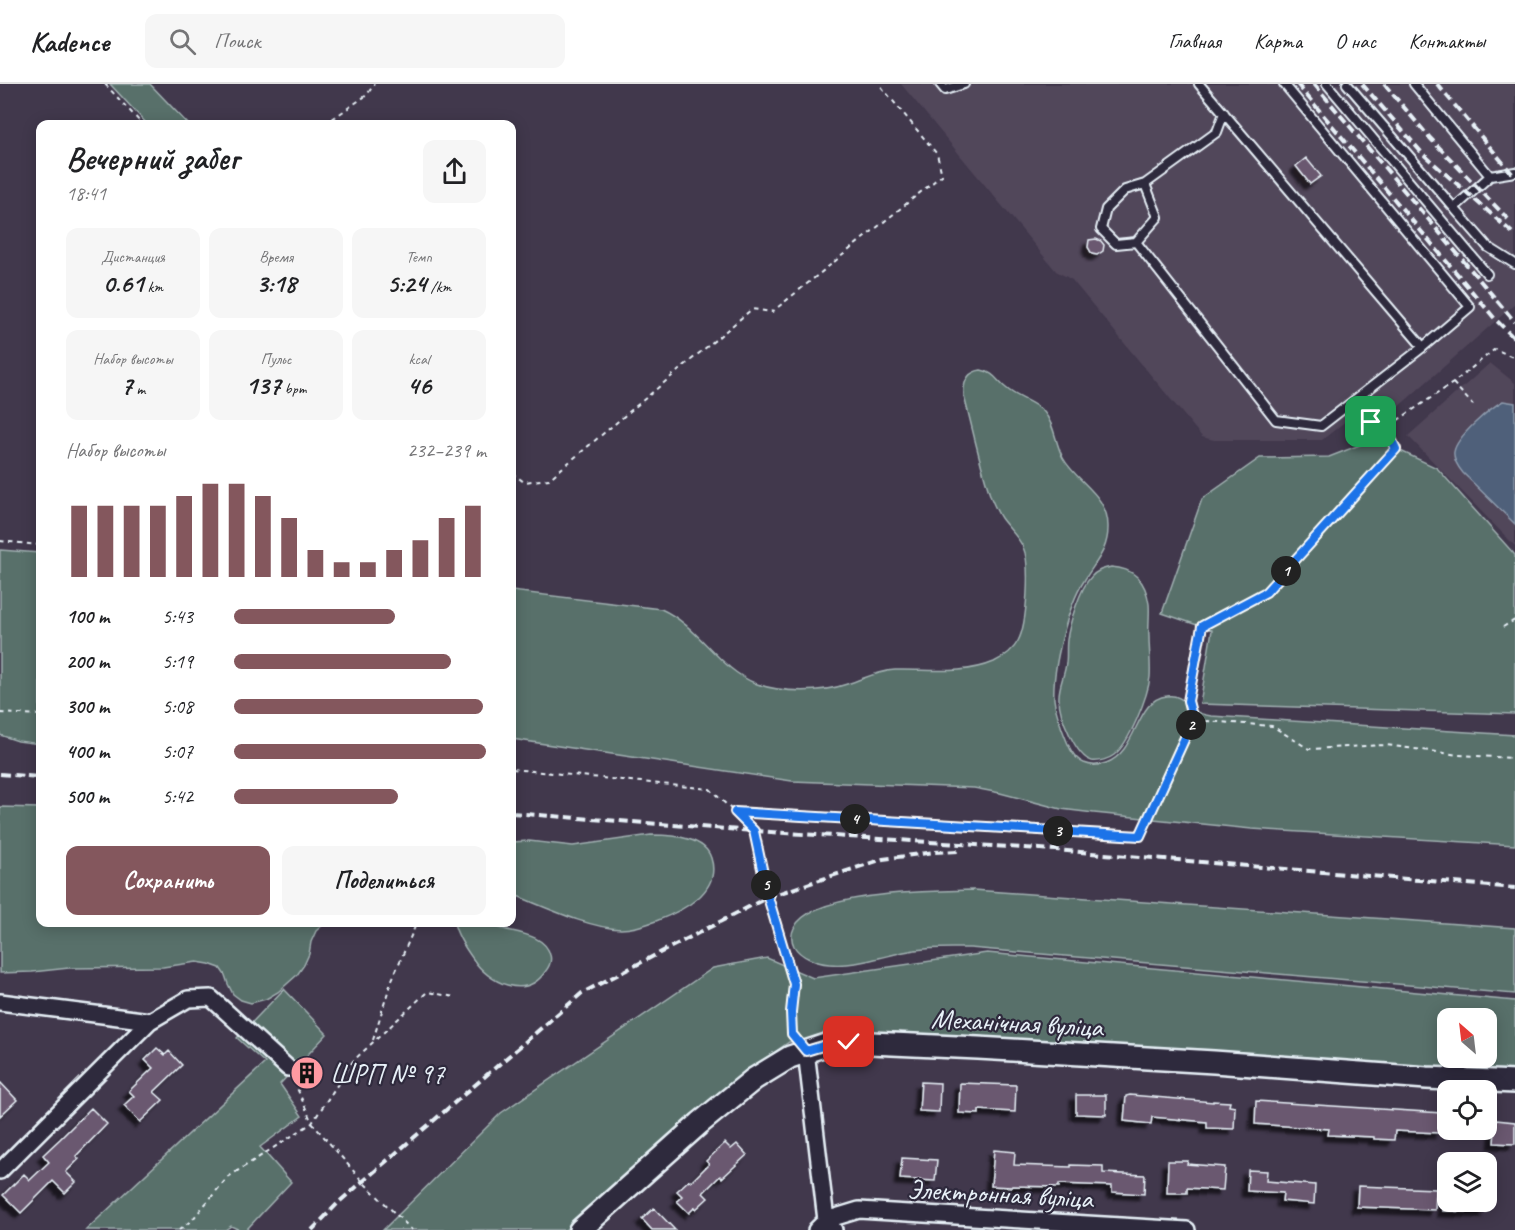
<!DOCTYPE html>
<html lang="ru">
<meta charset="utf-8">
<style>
:root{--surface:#fff;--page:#f6f6f6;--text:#202124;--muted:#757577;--line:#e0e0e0;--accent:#84575d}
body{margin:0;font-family:Caveat,sans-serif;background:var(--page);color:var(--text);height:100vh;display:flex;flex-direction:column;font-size:22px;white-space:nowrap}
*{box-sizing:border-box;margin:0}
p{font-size:20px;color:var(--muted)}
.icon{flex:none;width:33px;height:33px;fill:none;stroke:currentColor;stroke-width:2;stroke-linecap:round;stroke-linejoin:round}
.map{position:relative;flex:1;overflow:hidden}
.drawer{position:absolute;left:36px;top:36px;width:480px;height:807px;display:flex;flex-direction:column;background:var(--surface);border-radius:12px;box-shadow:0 3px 15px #0003}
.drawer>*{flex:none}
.needle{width:39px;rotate:332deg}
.controls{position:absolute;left:1437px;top:924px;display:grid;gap:12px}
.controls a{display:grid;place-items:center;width:60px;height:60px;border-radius:12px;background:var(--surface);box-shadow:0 3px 15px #0003;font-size:30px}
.pin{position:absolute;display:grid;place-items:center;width:51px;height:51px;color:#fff;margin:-26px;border-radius:12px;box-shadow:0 3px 9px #0006}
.km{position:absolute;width:30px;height:30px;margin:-15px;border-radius:50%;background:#222;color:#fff;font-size:16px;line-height:30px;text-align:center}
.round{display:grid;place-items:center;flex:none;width:63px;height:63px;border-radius:12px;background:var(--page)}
.head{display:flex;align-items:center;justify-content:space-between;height:102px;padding:0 30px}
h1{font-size:33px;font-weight:600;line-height:45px}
.stats{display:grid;grid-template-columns:repeat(3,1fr);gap:9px;height:102px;padding:6px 30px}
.stats div{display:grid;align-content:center;border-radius:12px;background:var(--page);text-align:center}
.stats b{font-size:26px;font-weight:600}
.stats small{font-size:16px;font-weight:400}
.stats p{font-size:16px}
.chart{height:168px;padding:12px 30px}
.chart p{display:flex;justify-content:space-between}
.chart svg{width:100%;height:108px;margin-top:6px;stroke:var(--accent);stroke-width:6}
.primary-button{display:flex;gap:12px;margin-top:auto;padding:12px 30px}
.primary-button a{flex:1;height:69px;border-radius:12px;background:var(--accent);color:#fff;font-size:24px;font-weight:600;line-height:69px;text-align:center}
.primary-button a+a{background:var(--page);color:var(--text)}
ul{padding:0 30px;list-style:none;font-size:20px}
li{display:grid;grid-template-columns:96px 72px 1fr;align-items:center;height:45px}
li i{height:15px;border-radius:8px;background:var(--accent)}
header{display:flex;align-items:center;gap:36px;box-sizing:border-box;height:84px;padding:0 30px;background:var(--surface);border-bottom:2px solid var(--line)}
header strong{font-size:28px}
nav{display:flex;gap:33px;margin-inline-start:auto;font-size:21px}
.search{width:420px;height:54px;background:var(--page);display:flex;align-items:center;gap:15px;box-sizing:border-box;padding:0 21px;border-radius:12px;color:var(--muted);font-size:22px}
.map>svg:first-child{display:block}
.built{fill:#51465a}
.green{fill:#586f6a;stroke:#a0b0b1;stroke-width:1.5;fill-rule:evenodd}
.water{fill:#4f607a;stroke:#8c9aac;stroke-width:1.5}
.building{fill:#6b5870;stroke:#e8f1f8;stroke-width:1.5;filter:url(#shadow)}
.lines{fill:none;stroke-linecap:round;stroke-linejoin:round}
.lane-casing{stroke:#e8f1f8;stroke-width:12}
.street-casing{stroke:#e8f1f8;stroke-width:20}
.secondary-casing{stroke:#e8f1f8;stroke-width:26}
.path{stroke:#e8f1f8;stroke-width:2;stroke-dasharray:4.5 4.5;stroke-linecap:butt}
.lane{stroke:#2f2a3d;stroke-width:8}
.street{stroke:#2f2a3d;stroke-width:15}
.secondary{stroke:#2f2a3d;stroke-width:21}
.rail{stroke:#e8f1f8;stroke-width:4;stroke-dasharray:9 4.5;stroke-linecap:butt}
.route-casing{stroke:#fff;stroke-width:12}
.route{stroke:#1a73e8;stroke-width:8}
.labels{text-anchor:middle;stroke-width:4.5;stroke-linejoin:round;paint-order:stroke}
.street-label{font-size:28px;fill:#e8f1f8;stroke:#2f2a3d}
.poi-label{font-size:28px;fill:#e8f1f8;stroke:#2f2a3d;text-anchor:start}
</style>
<header>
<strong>Kadence</strong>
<div class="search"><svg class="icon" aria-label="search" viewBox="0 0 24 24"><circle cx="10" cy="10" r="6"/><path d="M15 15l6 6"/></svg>Поиск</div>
<nav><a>Главная</a><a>Карта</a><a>О нас</a><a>Контакты</a></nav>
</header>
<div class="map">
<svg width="1515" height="1146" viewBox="0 0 1515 1146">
<defs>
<filter id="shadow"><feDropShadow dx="-5.5" dy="5.5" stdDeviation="1.5" flood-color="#0009"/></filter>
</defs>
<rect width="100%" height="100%" fill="#41384c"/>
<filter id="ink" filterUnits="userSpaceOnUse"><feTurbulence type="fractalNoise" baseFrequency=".0167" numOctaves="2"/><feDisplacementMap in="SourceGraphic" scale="12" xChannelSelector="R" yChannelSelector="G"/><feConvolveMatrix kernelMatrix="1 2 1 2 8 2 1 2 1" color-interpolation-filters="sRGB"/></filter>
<g filter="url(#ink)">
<!-- built -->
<path class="built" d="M 901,0 L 1515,0 L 1515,220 L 1388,332 L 1377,333 L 1371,317 L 1322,356 L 1214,356 L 1202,353 L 1072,196 L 1056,187 Z
M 1490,279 L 1515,299 L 1515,462 L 1408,352 Z"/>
<!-- green -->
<path class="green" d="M 110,0 L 150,0 L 188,40 L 147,40 Z
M 981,286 C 994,288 997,297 1006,304 C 1017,314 1033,317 1044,328 C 1055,341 1055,359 1063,374 C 1077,399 1109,411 1108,444 C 1108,467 1095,478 1084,497 C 1068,521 1052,585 1054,615 C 1055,625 1059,636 1062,645 C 1067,657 1071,673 1084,679 C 1091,682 1098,682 1106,679 C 1138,668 1135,615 1167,612 C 1180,610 1185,619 1194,626 C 1199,630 1205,631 1211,632 L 1515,651 L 1515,761 L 1252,745 L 1094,729 L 1061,725 L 1000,709 L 974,704 L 792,697 L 512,655 L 512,507 L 661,525 C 699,542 718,585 757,600 C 782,609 822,609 847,600 C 864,595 877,587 895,586 C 927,585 964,591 994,578 C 1004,573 1013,567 1018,557 C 1027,541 1031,480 1023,463 C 1018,452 1008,444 1001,434 C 997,428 994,421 991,414 C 980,381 973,346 964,312 C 963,299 967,288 981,286 Z
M 1375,355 L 1437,384 L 1515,471 L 1515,630 L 1200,620 L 1212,546 L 1162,529 L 1202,415 L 1260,374 L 1329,373 Z
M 0,466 L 40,469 L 40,660 L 18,657 L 0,651 Z
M 1111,483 C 1134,484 1146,498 1149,520 C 1150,531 1148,542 1149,552 C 1149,566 1151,580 1150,593 C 1148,612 1129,660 1114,671 C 1109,675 1099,678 1092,677 C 1076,673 1059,631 1059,615 C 1058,603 1065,591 1066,579 C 1067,572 1066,564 1067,556 C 1069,541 1080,504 1091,493 C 1097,486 1103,485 1111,483 Z
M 0,723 L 40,724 L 40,838 L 325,839 L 316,847 L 311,858 L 309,870 L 304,881 L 297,891 L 278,908 L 266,915 L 251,919 L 241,916 L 233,910 L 228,900 L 225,891 L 220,884 L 209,880 L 197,878 L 163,883 L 69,884 L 32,888 L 0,889 Z
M 651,751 C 663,751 676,751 688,755 C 698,758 708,764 711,774 C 722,808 682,827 656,837 C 645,841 633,845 621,845 C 588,844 543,822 512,810 L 512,758 L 529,757 L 573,762 Z
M 973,806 L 1515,844 L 1515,910 L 970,864 C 952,864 933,863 915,866 C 887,870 858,883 829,880 C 817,879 800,873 794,862 C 791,856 791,850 794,844 C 811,807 936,807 973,806 Z
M 454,839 C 464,838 477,836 487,838 C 491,839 495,842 500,844 C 515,849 545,850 550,871 C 552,877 549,883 545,888 C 525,917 488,898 473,875 C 465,864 457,852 454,839 Z
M 987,869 L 1515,917 L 1515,988 L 875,948 L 789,958 L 725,1004 L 565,1146 L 383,1146 L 501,1029 L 713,884 L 767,874 L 813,894 ZM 1448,934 L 1486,934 L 1486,974 L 1448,974 Z
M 284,905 L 327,950 L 280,1000 L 302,1032 L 260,1063 L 291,1098 L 246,1146 L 240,1146 L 231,1142 L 225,1146 L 86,1146 L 265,979 L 237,954 Z"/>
<!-- water -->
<path class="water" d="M 1503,317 L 1515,319 L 1515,440 L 1463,389 C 1458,383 1453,376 1454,368 C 1456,353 1490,324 1503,317 Z"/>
<!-- building -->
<path class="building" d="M 1306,74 L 1321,92 L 1310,100 L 1296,82 Z
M 1096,155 L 1101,157 L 1104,161 L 1103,167 L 1097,171 L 1092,170 L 1088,163 L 1089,156 Z
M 157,964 L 165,971 L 169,967 L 182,981 L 154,1008 L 163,1016 L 140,1038 L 124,1021 L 134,1012 L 129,1007 L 153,984 L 145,976 Z
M 307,979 L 317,992 L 307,999 L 297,987 Z
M 0,998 L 17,1016 L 0,1032 Z
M 921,998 L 940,999 L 939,1028 L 919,1027 Z
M 960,999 L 1016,1001 L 1015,1028 L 979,1026 L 979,1030 L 959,1029 Z
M 1076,1011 L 1106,1011 L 1106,1031 L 1076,1030 Z
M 1130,1011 L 1213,1018 L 1213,1017 L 1230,1018 L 1229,1022 L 1235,1023 L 1234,1045 L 1207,1044 L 1207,1038 L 1152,1033 L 1151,1040 L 1124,1037 L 1126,1012 Z
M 1256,1017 L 1442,1029 L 1440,1049 L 1395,1047 L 1394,1056 L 1374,1055 L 1374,1053 L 1328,1051 L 1329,1045 L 1255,1040 Z
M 91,1024 L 107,1040 L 76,1072 L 79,1075 L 66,1088 L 76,1098 L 65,1109 L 53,1097 L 21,1129 L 3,1111 L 24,1090 L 30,1096 L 49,1078 L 43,1071 L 60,1055 Z
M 1496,1036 L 1515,1038 L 1515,1060 L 1494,1059 Z
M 725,1059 L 731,1065 L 737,1060 L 747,1071 L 722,1094 L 720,1092 L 703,1109 L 708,1114 L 696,1125 L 695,1123 L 689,1129 L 677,1117 L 682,1112 L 677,1107 L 689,1096 L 691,1098 L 709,1080 L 706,1077 Z
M 994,1066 L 1015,1068 L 1014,1081 L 1071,1083 L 1071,1081 L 1103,1082 L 1103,1089 L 1145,1091 L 1144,1110 L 1112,1108 L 1112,1102 L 1059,1100 L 1059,1103 L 1012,1102 L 1012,1103 L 991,1102 Z
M 902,1074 L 937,1076 L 935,1097 L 900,1095 Z
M 1168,1077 L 1188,1077 L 1187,1080 L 1225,1083 L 1223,1106 L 1187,1104 L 1187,1109 L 1167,1109 Z
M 1248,1086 L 1267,1087 L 1266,1097 L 1315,1101 L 1314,1120 L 1282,1117 L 1283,1109 L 1247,1107 Z
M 1358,1102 L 1436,1105 L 1435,1126 L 1357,1123 Z
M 1443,1118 L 1486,1118 L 1486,1128 L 1443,1127 Z
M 654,1124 L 675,1146 L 652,1146 L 642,1135 Z"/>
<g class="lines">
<!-- lane casing -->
<g class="lane-casing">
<path id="lane" d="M 940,0 L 945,6 L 964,0
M 1199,0 L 1423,263 L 1470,223 L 1284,0
M 1327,0 L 1487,190
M 1347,0 L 1454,124 L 1490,92 L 1414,0
M 1224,29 L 1217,48 L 1145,100 L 1125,106 L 1106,125 L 1101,145 L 1116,160 L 1136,158 L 1276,336 L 1321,342 L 1423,263
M 1490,92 L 1515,88
M 1454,124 L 1488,163 L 1515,180
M 1136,158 L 1158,133 L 1145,100"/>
</g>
<!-- street casing -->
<g class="street-casing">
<path id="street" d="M 0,918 L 150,937
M 806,967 L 826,1136 L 834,1146
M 0,1087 L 150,937 L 188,915 L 211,914 L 288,984
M 816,1146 L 826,1136 L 859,1126 L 1187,1146"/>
</g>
<!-- secondary casing -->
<g class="secondary-casing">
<path id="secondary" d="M 580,1146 L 700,1039 L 754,995 L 790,973 L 826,961 L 849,958 L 871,959 L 978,964 L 1214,978 L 1427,994 L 1515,998"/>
</g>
<!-- path -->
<path class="path" d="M 105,0 L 142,40
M 325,40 L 367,11 L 374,0
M 1453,299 L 1473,321
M 1371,338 L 1386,344 L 1396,365 L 1267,508 L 1202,542 L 1188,617 L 1193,636 L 1272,642 L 1309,665 L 1386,661 L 1459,671 L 1515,674
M 1396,362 L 1395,338 L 1453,299 L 1495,265 L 1515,274
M 512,389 L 524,398 L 549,395 L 752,225 L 772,228 L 942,91 L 937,70 L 879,0
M 0,457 L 40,461
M 1503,543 L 1515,536
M 0,629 L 40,631
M 512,685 L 710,705 L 754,747 L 768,813 L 794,900 L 791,928 L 792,949 L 795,954
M 735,728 L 1140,752 L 1193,636
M 373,956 L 391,898 L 417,838
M 294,997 L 312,1039 L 363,1098 L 412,1146
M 179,1146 L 192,1136 L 228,1093 L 312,1039 L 353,977 L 427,908 L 455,913"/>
<!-- lane -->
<use href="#lane" class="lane"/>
<!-- street -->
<use href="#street" class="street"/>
<!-- secondary -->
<use href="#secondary" class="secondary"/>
<!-- rail -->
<path class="rail" d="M 1297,0 L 1496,236 L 1515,255
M 1314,0 L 1515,238
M 1362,0 L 1423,70 L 1515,151
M 1384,0 L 1430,54 L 1508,135
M 1437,0 L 1515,93
M 0,690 L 40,693
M 512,729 L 754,747 L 1056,766 L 1515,804
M 312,1146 L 339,1118 L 582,909 L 768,813 L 883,775 L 935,768 L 958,767"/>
</g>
</g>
<g class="lines" filter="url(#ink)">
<!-- route casing -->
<g class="route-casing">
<path id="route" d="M 849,958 L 826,961 L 806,967 L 792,950 L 791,928 L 794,900 L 768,813 L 754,747 L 735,728 L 1140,752 L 1193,636 L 1188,617 L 1202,542 L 1266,508 L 1396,365 L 1386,344 L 1371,338"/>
</g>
<!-- route -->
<use href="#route" class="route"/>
</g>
<!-- icons -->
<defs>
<g id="building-disc" transform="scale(1.725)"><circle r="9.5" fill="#ff9aa2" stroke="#2f2a3d"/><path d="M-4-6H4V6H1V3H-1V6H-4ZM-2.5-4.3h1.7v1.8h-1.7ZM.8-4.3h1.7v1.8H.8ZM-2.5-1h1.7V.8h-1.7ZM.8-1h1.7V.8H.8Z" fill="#111"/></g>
</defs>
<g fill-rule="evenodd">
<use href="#building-disc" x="307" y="989"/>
</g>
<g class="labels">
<!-- street labels -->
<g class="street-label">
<text transform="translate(1017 938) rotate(3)" y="10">Механічная вуліца</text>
<text transform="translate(1000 1109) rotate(3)" y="10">Электронная вуліца</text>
</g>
<!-- poi labels -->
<g class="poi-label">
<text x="330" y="999">ШРП № 97</text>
</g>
</g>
</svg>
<div class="controls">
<a><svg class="needle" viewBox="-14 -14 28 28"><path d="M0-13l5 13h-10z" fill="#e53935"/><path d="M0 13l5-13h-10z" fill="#757577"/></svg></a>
<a><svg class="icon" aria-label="locate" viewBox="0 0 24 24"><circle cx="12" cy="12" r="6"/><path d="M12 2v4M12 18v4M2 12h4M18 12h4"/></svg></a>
<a><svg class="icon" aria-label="layers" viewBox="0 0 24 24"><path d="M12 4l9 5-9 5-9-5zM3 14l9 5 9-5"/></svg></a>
</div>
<div class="pin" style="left:1371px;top:338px;background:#1e9e55"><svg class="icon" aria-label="arrive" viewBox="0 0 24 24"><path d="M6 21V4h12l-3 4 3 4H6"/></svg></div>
<div class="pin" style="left:849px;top:958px;background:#d93025"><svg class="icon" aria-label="check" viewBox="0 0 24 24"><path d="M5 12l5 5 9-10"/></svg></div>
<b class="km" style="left:1286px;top:487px">1</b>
<b class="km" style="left:1191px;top:641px">2</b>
<b class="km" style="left:1058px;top:747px">3</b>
<b class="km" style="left:855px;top:735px">4</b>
<b class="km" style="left:766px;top:801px">5</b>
<section class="drawer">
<div class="head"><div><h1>Вечерний забег</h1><p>18:41</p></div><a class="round"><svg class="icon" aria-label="share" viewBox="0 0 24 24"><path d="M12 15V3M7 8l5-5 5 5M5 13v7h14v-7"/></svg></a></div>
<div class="stats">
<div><p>Дистанция</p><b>0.61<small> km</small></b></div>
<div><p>Время</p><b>3:18</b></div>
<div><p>Темп</p><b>5:24<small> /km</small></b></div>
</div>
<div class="stats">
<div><p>Набор высоты</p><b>7<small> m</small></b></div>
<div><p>Пульс</p><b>137<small> bpm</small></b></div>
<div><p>kcal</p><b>46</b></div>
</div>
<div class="chart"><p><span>Набор высоты</span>232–239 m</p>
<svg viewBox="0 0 160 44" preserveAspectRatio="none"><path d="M5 44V15M15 44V15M25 44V15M35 44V15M45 44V11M55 44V6M65 44V6M75 44V11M85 44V20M95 44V33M105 44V38M115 44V38M125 44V33M135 44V29M145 44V20M155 44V15"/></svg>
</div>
<ul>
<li><b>100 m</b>5:43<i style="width:64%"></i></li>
<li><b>200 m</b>5:19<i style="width:86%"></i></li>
<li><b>300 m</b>5:08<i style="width:99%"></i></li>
<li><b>400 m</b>5:07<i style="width:100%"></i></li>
<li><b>500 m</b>5:42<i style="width:65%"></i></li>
</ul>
<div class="primary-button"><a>Сохранить</a><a>Поделиться</a></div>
</section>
</div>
